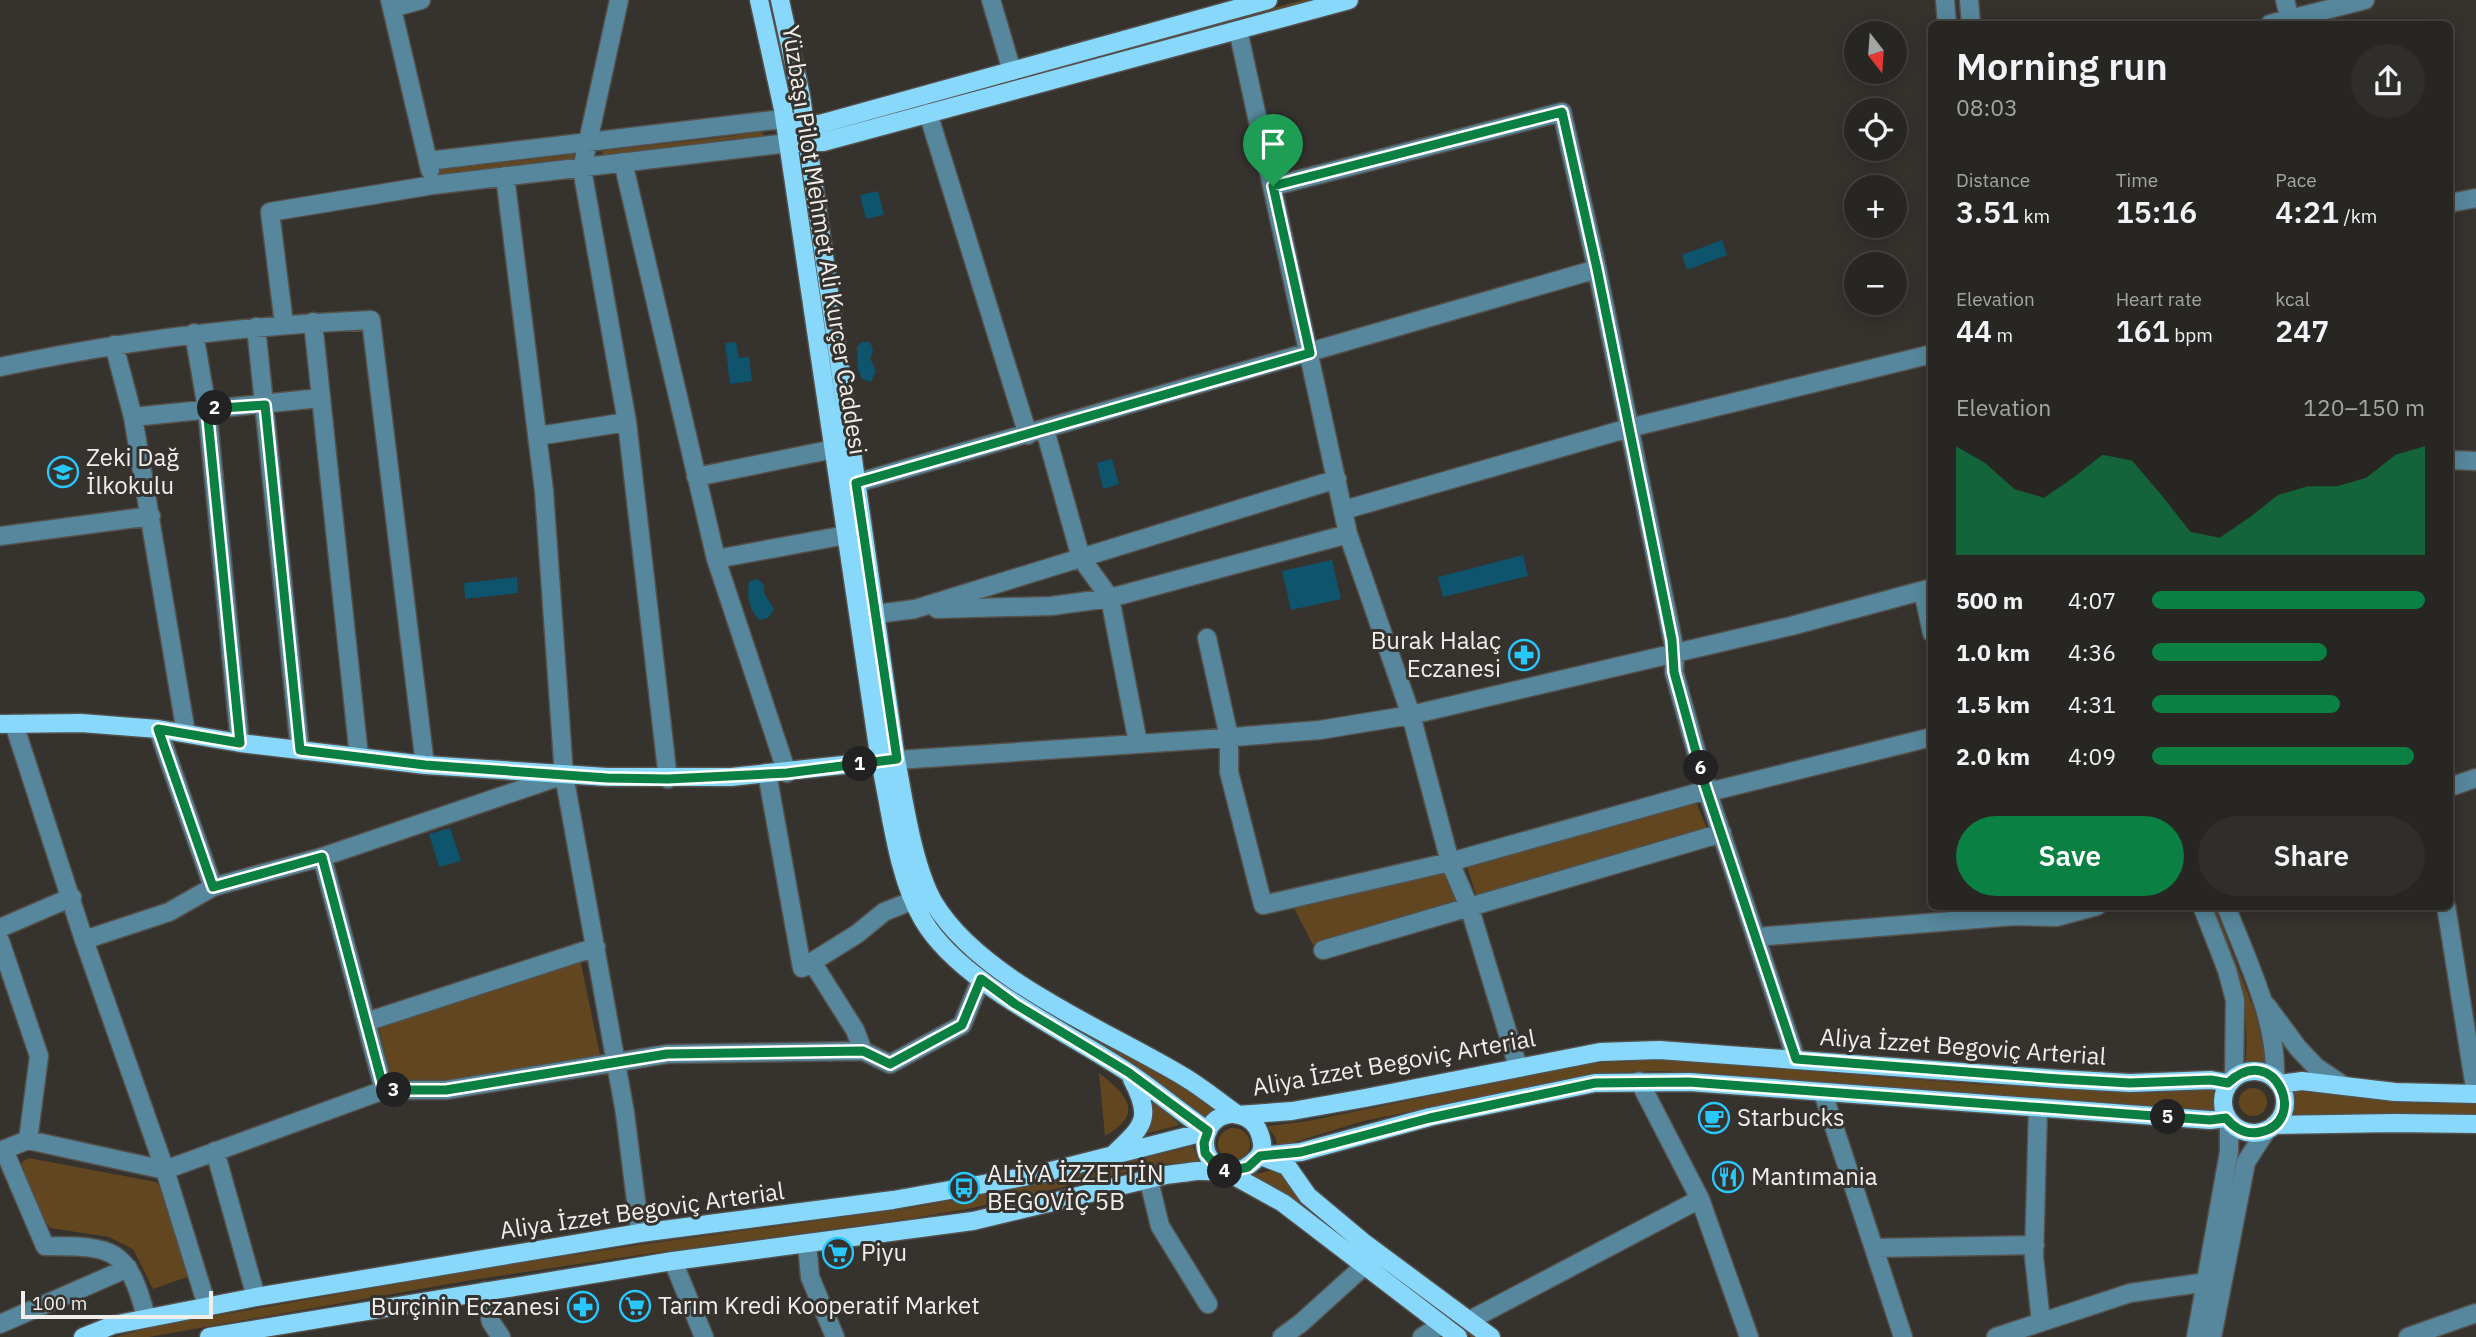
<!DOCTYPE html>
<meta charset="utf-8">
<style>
:root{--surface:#282622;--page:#302e2a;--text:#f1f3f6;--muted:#a5a5a5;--line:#444340;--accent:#0b8043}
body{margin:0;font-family:"IBM Plex Sans",sans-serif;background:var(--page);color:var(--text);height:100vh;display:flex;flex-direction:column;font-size:26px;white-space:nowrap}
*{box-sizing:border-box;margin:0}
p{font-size:23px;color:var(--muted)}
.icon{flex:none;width:38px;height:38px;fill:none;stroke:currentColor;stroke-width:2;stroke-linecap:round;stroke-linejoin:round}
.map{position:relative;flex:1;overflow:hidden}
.drawer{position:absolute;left:1928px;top:21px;width:525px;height:889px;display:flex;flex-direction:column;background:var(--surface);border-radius:10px;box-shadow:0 4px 18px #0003,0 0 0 2px var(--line)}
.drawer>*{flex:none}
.needle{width:46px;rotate:163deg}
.tools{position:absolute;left:1844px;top:21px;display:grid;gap:14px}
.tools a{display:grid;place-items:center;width:63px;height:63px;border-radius:50%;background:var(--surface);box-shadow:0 4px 18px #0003,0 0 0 2px var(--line);font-size:35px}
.scale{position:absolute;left:21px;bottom:18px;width:192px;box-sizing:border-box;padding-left:7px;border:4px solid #f0eeeb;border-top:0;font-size:19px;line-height:24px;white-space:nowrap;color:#f0eeeb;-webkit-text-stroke:5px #36322e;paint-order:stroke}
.pin{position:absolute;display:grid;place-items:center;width:60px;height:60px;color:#fff;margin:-72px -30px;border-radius:50% 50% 50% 0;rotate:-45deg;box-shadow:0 0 7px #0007}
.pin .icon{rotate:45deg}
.km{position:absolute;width:35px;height:35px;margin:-18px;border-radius:50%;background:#222;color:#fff;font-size:19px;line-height:35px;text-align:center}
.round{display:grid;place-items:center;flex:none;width:74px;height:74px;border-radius:37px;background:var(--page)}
.summary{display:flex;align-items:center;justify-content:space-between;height:119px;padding:0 28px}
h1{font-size:38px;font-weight:600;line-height:52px}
.metrics{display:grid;grid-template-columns:repeat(3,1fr);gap:10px;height:119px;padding:7px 28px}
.metrics div{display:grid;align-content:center}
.metrics b{font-size:30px;font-weight:600}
.metrics small{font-size:19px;font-weight:400}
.metrics p{font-size:19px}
.chart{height:196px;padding:14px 28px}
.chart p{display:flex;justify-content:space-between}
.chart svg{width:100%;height:126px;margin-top:7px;fill:var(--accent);opacity:.7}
.button{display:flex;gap:14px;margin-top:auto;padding:14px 28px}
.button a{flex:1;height:80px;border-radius:42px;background:var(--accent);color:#fff;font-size:28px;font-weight:600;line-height:80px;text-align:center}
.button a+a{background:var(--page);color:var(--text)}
ul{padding:0 28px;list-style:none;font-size:23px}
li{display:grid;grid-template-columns:112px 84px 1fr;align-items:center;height:52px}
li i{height:18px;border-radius:9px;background:var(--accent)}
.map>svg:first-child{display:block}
.green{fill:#62461f}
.water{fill:#0e546c}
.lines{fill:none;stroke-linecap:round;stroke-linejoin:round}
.minor-casing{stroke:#54504c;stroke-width:21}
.major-casing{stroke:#54504c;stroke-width:21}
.minor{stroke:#57879c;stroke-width:18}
.major{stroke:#88d8fb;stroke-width:18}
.route-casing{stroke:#fff;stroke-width:14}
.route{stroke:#0b8043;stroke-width:9}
.labels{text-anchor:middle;stroke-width:6;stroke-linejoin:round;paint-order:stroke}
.street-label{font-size:24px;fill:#f0eeeb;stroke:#36322e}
.poi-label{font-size:24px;fill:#f0eeeb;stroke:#36322e;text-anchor:start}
</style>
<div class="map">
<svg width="2476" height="1337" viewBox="0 0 2476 1337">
<rect width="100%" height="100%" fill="#36322e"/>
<!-- green -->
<path class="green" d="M 767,0 L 772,0 L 796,110 L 791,111 Z
M 1303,0 L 1316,0 L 822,135 L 820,131 Z
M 760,130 L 764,135 L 760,140 L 733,139 L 603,155 L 602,151 L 733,136 Z
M 576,154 L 576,158 L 440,174 L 439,170 Z
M 893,784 L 945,931 L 968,956 L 1034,1002 L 1189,1090 L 1219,1111 L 1198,1119 L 965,959 L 940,933 L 924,908 Z
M 1695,800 L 1708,831 L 1477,898 L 1468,870 L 1468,864 Z
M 1444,873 L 1456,902 L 1454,907 L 1313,945 L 1294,908 Z
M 2211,907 L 2215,907 L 2256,1015 L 2267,1067 L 2245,1067 C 2252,1004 2232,964 2211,907 Z
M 580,959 L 600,1055 L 409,1087 L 397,1086 L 391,1076 L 379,1029 L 383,1022 Z
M 1661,1060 L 1988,1085 L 2146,1093 L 2218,1089 L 2216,1102 L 2219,1112 L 1662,1071 L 1595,1073 L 1364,1121 L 1278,1147 L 1275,1137 L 1267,1126 L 1308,1121 L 1592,1063 Z
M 1099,1073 C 1127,1094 1145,1114 1105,1136 Z
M2239 1102a14 14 0 1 1 28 0a14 14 0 1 1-28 0Z
M 2289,1090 L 2406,1103 L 2476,1104 L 2476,1114 L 2288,1115 L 2290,1103 Z
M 1150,1098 L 1180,1125 L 1145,1134 L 1151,1116 Z
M1218 1144a16 16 0 1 1 32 0a16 16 0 1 1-32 0Z
M 1193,1146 L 1199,1162 L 1161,1164 L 973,1208 L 914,1218 L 639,1255 L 472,1280 L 149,1337 L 115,1337 L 152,1327 L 469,1271 L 638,1245 L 910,1208 L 1033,1185 Z
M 29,1158 L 156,1182 L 160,1186 L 190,1276 L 153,1289 L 133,1249 L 109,1237 L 50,1228 L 44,1220 L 21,1168 L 22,1162 Z
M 1276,1169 L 1317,1213 L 1477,1337 L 1471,1337 C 1398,1283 1328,1225 1252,1175 Z"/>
<!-- water -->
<path class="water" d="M 878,191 L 884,215 L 866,219 L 860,195 Z
M 1722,240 L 1727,255 L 1687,270 L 1682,255 Z
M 736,342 L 739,358 L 749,357 L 752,381 L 730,384 L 725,343 Z
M 862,342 L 869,342 C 874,348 874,351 870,358 L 876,371 L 871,382 L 862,379 L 858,369 L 857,347 Z
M 1112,459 L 1119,484 L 1103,489 L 1097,463 Z
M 1523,555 L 1528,576 L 1443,597 L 1438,577 Z
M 1332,560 L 1341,599 L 1291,610 L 1282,571 Z
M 517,577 L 518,593 L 465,599 L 464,583 Z
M 758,579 L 764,585 L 764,593 L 774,609 L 768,618 L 759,620 C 748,607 747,597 749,581 Z
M 450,828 L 461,861 L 439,867 L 429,834 Z"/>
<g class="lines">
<!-- minor casing -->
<g class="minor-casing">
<path id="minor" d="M 390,0 L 430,170
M 619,0 L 582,169 L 627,422 L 668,779
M 991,0 L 1012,71
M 1945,0 L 1947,24
M 1969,0 L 1971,24
M 2285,0 L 2291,24
M 392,8 L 421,0
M 2270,24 L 2365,0
M 1238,30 L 1348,534 L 1411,715 L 1450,862 L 1470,909 L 1518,1067
M 928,113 L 1028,435
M 428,161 L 774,120 L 784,121
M 623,162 L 716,559 L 787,773
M 505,176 L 544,491 L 564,775 L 625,1113 L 640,1233
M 1274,186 L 1562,112 L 1597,269 L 1675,652 L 1674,672 L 1707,790 L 1796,1059
M 2450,203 L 2476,198
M 313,322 L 359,757
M 284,324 L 270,212 L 433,185 L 788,143
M 256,327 L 300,750
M 194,333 L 207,409 L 240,743
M 114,345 L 133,417 L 186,733
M 0,367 C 123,341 246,325 371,320 L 425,765
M 133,417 L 320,398
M 1045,430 L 1081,558 L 1110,598 L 1138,743
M 538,436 L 627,422
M 2450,460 L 2476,461
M 696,477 L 834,449
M 856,483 L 1597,269
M 1344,510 L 1629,428 L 1932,354
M 0,536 L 151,516
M 716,559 L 846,535
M 1923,591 L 1932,633
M 937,609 L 1051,606 L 1110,598 L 1348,534
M 876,614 L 915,609 L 1337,479
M 1207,638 L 1229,737 L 1229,772 L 1263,905 L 1450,862 L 1707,790 L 1717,790 L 1932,737
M 14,724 L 84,940 L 165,1170 L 207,1306
M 158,729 L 213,887
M 882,761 L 1197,740 L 1320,730 L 1411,715 L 1791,626 L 1932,588
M 767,773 L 802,968 L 812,962
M 2450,787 L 2476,778
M 322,857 L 384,1090
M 914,900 L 884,912 L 857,934 L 812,962 L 855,1030 L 863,1051 L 890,1064 L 962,1025 L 981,979
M 2202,906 L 2227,970 L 2235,1000 L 2234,1078
M 2226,906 C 2247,961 2277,1019 2275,1078
M 2446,906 L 2476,1094
M 0,928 L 72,897
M 1756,937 L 2014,916 L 2056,917 L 2097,906
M 84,940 L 169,912 L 213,887 L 322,857 L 564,775
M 0,941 L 39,1056 L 28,1140
M 1323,950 L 1722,833
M 2267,1006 L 2298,1048 L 2316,1067 L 2344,1086
M 366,1022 L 596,947
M 1639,1081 L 1700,1199 L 1749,1337
M 1823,1093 L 1903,1337
M 2038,1108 L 2034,1257 L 2041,1322
M 4,1150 L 45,1246 C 114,1246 128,1248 146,1317
M 0,1151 L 28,1140 L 165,1170 L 384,1090 L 446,1090 L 667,1054 L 863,1051
M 215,1151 L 256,1297
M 1147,1180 L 1151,1189 L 1160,1226 L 1208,1304
M 807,1243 L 810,1277 L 835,1337
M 1874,1248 L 2035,1245
M 673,1261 L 704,1337
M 485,1291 L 491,1322 L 501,1337
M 1470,1320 L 1700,1199
M 0,1324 L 128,1268
M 1282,1337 L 1301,1323 L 1364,1266
M 1422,1337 L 1441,1325
M 1996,1337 L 2130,1293 L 2207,1282
M 2196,1337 L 2229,1152 L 2229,1122
M 2212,1337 L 2246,1162 L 2266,1131
M 2408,1337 L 2476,1313"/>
</g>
<!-- major casing -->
<g class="major-casing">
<path id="major" d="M 759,0 L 783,109 L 880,761 C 891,811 897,876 923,920 C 959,982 1066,1031 1126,1071 C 1154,1089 1180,1112 1208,1131
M 780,0 L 801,96 L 896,759 C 904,801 913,866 934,903 C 981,981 1109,1031 1186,1078 C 1204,1089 1221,1103 1238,1115
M 795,122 L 820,124 L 1268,0
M 797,143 L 823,142 L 1349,0
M 0,724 L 81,723 L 158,729 L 240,743 L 425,765 L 607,777 L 731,777 L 880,761
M2223 1102a31 31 0 1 1 62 0a31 31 0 1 1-62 0Z
M 2280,1084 L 2302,1081 L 2395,1092 L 2476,1094
M 1238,1115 L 1292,1111 L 1365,1098 L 1600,1052 L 1659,1050 L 2059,1079 L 2130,1083 L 2211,1080 L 2228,1083
M 2274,1125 L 2395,1123 L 2476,1124
M 1115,1153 C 1145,1125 1152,1117 1132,1079
M 1260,1156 L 1301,1152 L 1430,1117 L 1595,1083 L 1689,1082 L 2210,1120 L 2226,1118
M 1266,1158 L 1287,1166 L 1308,1196 L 1363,1242 L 1491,1337
M 83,1337 L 113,1325 L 256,1297 L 640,1233 L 893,1200 L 1035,1175 L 1208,1131
M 209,1337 L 673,1261 L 973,1221 L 1166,1175 C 1176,1174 1187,1172 1198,1171 C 1218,1170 1238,1177 1254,1161 C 1260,1156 1263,1151 1262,1143 C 1260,1131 1256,1122 1245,1117 C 1210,1101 1185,1155 1227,1172 L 1283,1203 L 1458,1337"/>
</g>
<!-- minor -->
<use href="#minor" class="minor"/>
<!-- major -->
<use href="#major" class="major"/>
</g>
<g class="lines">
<!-- route casing -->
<g class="route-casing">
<path id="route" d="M 1562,112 L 1597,269 L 1672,640 L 1674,672 L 1705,785 L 1796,1059 L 2059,1079 L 2130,1083 L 2211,1080 L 2228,1083 C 2275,1039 2310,1123 2260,1132 C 2246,1135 2235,1129 2226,1118 L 2210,1120 L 1689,1082 L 1595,1083 L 1430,1118 L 1301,1152 L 1260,1156 L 1248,1167 L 1227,1172 L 1218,1168 L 1205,1153 L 1204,1143 L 1208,1131 L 1128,1072 L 1015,1004 L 981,979 L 962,1025 L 890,1064 L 863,1051 L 667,1054 L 446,1090 L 384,1090 L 322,857 L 213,887 L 158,729 L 240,743 L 207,409 L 265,405 L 300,750 L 425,765 L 607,778 L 668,779 L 787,773 L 897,759 L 856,483 L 1310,353 L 1273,186 Z"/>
</g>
<!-- route -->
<use href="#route" class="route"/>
</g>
<!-- icons -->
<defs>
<g id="school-ring" transform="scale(1.575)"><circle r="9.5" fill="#36322e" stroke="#28c8ff" stroke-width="1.5"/><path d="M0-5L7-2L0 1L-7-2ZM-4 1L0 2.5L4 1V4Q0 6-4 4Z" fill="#28c8ff"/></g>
<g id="pharmacy-ring" transform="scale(1.575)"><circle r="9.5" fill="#36322e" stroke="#28c8ff" stroke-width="1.5"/><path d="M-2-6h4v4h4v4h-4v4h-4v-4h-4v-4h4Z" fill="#28c8ff"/></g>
<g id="cafe-ring" transform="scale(1.575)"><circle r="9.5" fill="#36322e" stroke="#28c8ff" stroke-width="1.5"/><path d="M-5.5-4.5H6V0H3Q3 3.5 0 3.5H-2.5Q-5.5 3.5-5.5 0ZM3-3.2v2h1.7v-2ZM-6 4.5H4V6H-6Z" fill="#28c8ff"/></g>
<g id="restaurant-ring" transform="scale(1.575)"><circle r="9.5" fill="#36322e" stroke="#28c8ff" stroke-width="1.5"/><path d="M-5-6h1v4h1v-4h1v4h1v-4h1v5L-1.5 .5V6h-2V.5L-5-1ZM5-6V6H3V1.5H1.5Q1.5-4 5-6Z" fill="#28c8ff"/></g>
<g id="bus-ring" transform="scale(1.575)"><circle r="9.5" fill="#36322e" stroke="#28c8ff" stroke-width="1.5"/><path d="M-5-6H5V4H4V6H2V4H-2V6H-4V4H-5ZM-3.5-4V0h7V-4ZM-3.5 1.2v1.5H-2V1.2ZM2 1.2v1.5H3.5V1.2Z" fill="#28c8ff"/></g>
<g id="supermarket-ring" transform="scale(1.575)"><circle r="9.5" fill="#36322e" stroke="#28c8ff" stroke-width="1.5"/><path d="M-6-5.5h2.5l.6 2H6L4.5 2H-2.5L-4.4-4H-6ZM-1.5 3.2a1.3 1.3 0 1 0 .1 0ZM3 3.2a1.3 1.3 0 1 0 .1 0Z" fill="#28c8ff"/></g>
</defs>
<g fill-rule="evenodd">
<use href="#school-ring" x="63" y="472"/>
<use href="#pharmacy-ring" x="1524" y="655"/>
<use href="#cafe-ring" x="1714" y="1118"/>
<use href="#restaurant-ring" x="1728" y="1177"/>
<use href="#bus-ring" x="964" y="1188"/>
<use href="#supermarket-ring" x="838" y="1253"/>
<use href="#supermarket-ring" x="635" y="1306"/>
<use href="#pharmacy-ring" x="583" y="1307"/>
</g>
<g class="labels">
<!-- street labels -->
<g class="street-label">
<text transform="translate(824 240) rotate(81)" y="8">Yüzbaşı Pilot Mehmet Ali Kurçer Caddesi</text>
<text transform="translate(1963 1047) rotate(4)" y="8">Aliya İzzet Begoviç Arterial</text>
<text transform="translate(1394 1063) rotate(-10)" y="8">Aliya İzzet Begoviç Arterial</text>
<text transform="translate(642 1211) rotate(-8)" y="8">Aliya İzzet Begoviç Arterial</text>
</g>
<!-- poi labels -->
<g class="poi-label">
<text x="86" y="466">Zeki Dağ<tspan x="86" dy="28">İlkokulu</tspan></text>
<text x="1501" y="649" text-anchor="end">Burak Halaç<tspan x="1501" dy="28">Eczanesi</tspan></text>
<text x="1737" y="1126">Starbucks</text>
<text x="987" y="1182">ALİYA İZZETTİN<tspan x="987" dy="28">BEGOVİÇ 5B</tspan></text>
<text x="1751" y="1185">Mantımania</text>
<text x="861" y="1261">Piyu</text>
<text x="658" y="1314">Tarım Kredi Kooperatif Market</text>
<text x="560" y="1315" text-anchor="end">Burçinin Eczanesi</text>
</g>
</g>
</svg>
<div class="tools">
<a><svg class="needle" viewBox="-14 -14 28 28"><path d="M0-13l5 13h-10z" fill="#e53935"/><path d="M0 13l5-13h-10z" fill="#a5a5a5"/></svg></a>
<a><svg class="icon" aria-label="locate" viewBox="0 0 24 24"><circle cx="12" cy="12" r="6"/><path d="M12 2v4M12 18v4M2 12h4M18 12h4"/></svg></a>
<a>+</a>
<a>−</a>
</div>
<div class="scale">100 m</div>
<div class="pin" style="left:1273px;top:186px;background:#1e9e55"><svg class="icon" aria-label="arrive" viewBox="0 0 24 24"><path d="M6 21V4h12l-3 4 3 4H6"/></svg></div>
<b class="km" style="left:860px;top:764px">1</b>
<b class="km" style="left:215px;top:408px">2</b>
<b class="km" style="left:394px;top:1090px">3</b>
<b class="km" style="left:1225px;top:1171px">4</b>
<b class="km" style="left:2168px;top:1117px">5</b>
<b class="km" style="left:1701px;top:768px">6</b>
<section class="drawer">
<div class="summary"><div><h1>Morning run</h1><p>08:03</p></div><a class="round"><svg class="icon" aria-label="share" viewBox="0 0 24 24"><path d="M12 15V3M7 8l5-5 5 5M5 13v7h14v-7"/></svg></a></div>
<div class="metrics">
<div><p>Distance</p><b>3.51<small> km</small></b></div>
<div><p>Time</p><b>15:16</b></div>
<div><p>Pace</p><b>4:21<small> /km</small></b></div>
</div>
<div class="metrics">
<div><p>Elevation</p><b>44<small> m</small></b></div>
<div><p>Heart rate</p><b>161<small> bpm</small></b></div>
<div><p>kcal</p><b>247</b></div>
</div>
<div class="chart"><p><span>Elevation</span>120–150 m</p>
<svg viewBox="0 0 160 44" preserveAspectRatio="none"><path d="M0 44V6L10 12L20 21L30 24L40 17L50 9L60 11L70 23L80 36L90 38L100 31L110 23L120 20L130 20L140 17L150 9L160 6V44z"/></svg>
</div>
<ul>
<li><b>500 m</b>4:07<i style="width:100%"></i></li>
<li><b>1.0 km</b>4:36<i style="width:64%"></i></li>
<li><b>1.5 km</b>4:31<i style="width:69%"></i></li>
<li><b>2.0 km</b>4:09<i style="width:96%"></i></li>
</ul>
<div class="button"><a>Save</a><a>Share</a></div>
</section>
</div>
